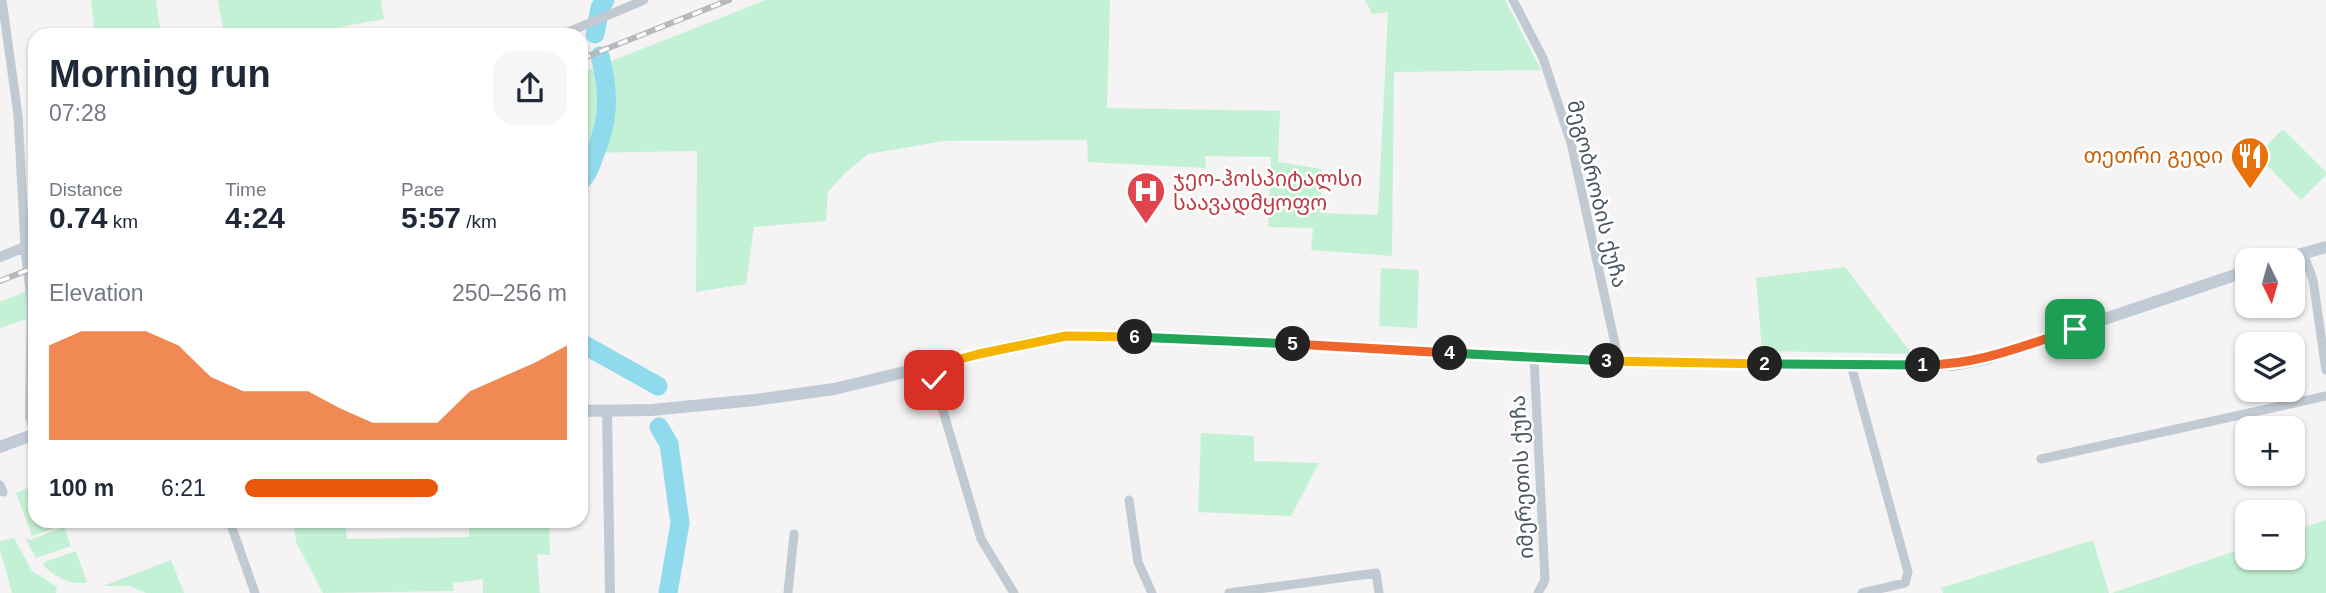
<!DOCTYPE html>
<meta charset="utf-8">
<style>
:root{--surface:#fff;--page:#f6f6f7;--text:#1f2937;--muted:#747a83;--accent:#ea580c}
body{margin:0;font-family:Helvetica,"Noto Sans Georgian",sans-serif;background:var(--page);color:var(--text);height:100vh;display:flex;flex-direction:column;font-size:26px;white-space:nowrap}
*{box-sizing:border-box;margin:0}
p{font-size:23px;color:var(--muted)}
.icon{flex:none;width:38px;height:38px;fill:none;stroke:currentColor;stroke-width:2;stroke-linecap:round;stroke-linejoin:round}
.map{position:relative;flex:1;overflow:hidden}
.panel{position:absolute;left:28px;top:28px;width:560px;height:500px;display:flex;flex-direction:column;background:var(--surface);border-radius:21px;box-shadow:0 2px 5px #0004}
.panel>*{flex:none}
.needle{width:46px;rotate:175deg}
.fabs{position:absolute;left:2235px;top:248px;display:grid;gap:14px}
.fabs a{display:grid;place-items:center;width:70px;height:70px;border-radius:14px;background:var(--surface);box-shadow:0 2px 5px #0004;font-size:35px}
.pin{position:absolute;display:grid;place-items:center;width:60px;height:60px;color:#fff;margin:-30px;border-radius:14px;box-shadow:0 4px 10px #0006}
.km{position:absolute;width:35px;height:35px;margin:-18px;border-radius:50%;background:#222;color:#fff;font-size:19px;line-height:35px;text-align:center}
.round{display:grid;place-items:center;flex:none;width:74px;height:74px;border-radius:21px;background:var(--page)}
.overview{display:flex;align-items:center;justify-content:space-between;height:119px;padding:0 21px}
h1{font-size:38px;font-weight:800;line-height:52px}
.metrics{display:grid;grid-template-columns:repeat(3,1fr);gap:10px;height:119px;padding:7px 21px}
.metrics div{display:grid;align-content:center}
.metrics b{font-size:30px;font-weight:800}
.metrics small{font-size:19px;font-weight:400}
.metrics p{font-size:19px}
.chart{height:196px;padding:14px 21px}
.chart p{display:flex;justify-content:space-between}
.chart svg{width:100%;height:126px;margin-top:7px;fill:var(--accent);opacity:.7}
ul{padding:0 21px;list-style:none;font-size:23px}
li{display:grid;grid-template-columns:112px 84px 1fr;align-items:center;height:52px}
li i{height:18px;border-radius:9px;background:var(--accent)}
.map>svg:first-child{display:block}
.green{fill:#c3f1d5}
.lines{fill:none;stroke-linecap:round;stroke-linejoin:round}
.river{stroke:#90daee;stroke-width:19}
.minor{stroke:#c1cad2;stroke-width:9}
.tertiary{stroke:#c1cad2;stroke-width:10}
.secondary{stroke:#c1cbd6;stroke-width:12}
.rail-casing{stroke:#b5b8bd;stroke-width:6}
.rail{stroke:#fff;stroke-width:3.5;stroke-dasharray:10;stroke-linecap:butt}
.split-1-casing{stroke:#fff;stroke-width:14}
.split-2-casing{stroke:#fff;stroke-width:14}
.split-3-casing{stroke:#fff;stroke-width:14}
.split-4-casing{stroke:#fff;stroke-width:14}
.split-5-casing{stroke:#fff;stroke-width:14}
.split-6-casing{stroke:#fff;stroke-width:14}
.split-7-casing{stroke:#fff;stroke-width:14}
.split-8-casing{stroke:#fff;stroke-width:14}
.split-1{stroke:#f0652b;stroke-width:9}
.split-2{stroke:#22a559;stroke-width:9}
.split-3{stroke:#f5b400;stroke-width:9}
.split-4{stroke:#22a559;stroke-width:9}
.split-5{stroke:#f0652b;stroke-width:9}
.split-6{stroke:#22a559;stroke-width:9}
.split-7{stroke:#f5b400;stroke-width:9}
.split-8{stroke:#f5b400;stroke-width:9}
.labels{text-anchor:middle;stroke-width:5;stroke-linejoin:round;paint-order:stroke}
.food-label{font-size:21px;fill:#c56008;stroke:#fff;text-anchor:end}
.health-label{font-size:21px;fill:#be3a42;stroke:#fff;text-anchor:start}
.street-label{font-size:21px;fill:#4a5661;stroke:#fff}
</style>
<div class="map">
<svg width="2326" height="593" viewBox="0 0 2326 593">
<rect width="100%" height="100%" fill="#f5f3f3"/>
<!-- green -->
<path class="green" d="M 91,0 L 156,0 L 161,35 L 95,35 Z
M 218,0 L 381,0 L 384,19 L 296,35 L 224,35 Z
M 766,0 L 1110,0 L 1107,108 L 1280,111 L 1278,162 L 1322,169 L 1320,213 L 1378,215 L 1388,12 L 1372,14 L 1365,0 L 1505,0 L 1541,70 L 1394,72 L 1392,256 L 1311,250 L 1313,228 L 1268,227 L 1271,157 L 1205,156 L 1206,168 L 1088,162 L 1087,140 L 944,141 L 868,154 L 844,174 L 828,192 L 826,221 L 754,227 L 746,284 L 696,292 L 697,151 L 581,153 L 581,73 Z
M 2283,129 L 2326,172 L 2326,175 L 2301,200 L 2257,155 Z
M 1845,267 L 1912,354 L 1762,351 L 1756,278 Z
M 1381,268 L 1419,270 L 1417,328 L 1379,326 Z
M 35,288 L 35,316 L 0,328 L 0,302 Z
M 1201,433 L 1254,436 L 1254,461 L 1319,463 L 1291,516 L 1198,512 Z
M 35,485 L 35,522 L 52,522 L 54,528 L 32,536 L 16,493 Z
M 2326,520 L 2326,593 L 2112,593 L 2247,547 L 2247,558 L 2292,558 L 2293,531 Z
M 294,522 L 345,522 L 347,539 L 469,537 L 469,522 L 549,522 L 550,555 L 537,554 L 540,593 L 483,593 L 483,579 L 453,583 L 454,591 L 323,593 L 296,542 Z
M 64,527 L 71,546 L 36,558 L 25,538 L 30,540 Z
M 14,538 L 32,571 L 57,587 L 56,593 L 12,593 L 0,549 L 0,541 Z
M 2093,540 L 2109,593 L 1943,593 L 1941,588 Z
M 76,551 L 87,582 C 72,586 53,576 43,565 L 45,562 Z
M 171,560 L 184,593 L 146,593 L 130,586 L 103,586 Z"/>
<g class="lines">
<!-- river -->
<path class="river" d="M 595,34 L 600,8 L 605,0
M 581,181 C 588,174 591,166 594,156 C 609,120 610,95 600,56
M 581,343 L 658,386
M 659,427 L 669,444 L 680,523 L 668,593"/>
<!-- minor -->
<path class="minor" d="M 2,0 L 18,115 L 25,247 L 35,243
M 1513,0 L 1543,58 L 1571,143 L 1619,362
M 561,35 L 644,0
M 2303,252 L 2313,280 L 2326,370
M 1534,358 L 1545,580 L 1538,593
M 1851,365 L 1908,572 L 1905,583 L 1862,593
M 930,367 L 981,539 L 1014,593
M 2041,459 L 2326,396
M 0,485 L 3,492
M 1129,500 L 1138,562 L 1152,593
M 230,522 L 255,593
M 788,593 L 794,534
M 1229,593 L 1376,573 L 1379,593"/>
<!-- tertiary -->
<path class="tertiary" d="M 0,257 L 25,247 L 32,302 L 30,417 L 35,434
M 607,412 L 610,593"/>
<!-- secondary -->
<path class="secondary" d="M 2277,261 L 2326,247
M 581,411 L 651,410 L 755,400 L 834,389 L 1021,344 L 1066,336 L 1211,339 L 1619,362 L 1953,365 L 1989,358 L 2247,271
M 0,447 L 35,434"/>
<!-- rail casing -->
<g class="rail-casing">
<path id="rail" d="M 581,59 L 729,0
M 0,281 L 35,267"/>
</g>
<!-- rail -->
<use href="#rail" class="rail"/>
</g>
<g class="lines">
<!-- split-1 casing -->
<g class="split-1-casing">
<path id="split-1" d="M 1923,365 C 1978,365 2023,346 2075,329"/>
</g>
<!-- split-2 casing -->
<g class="split-2-casing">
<path id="split-2" d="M 1765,364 L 1923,365"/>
</g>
<!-- split-3 casing -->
<g class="split-3-casing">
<path id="split-3" d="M 1607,361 L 1765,364"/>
</g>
<!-- split-4 casing -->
<g class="split-4-casing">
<path id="split-4" d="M 1450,353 L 1607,361"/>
</g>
<!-- split-5 casing -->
<g class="split-5-casing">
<path id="split-5" d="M 1293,344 L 1450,353"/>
</g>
<!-- split-6 casing -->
<g class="split-6-casing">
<path id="split-6" d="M 1135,337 L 1293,344"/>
</g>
<!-- split-7 casing -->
<g class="split-7-casing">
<path id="split-7" d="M 979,354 L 1066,336 L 1135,337"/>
</g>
<!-- split-8 casing -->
<g class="split-8-casing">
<path id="split-8" d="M 934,380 L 930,367 L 979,354"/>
</g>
<!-- split-1 -->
<use href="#split-1" class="split-1"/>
<!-- split-2 -->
<use href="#split-2" class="split-2"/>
<!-- split-3 -->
<use href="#split-3" class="split-3"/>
<!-- split-4 -->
<use href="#split-4" class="split-4"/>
<!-- split-5 -->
<use href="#split-5" class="split-5"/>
<!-- split-6 -->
<use href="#split-6" class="split-6"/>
<!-- split-7 -->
<use href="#split-7" class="split-7"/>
<!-- split-8 -->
<use href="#split-8" class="split-8"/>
</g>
<!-- icons -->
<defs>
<g id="restaurant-pin" transform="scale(2.0125)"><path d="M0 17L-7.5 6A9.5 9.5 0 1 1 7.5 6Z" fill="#e8710a" stroke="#fff"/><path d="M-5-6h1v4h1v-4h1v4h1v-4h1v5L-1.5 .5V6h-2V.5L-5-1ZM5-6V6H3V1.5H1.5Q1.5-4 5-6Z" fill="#fff"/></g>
<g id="hospital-pin" transform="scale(2.0125)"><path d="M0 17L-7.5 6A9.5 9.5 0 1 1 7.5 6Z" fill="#e0444e" stroke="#fff"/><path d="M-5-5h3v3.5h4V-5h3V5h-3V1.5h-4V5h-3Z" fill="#fff"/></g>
</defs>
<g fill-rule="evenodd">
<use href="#restaurant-pin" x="2250" y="156"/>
<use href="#hospital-pin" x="1146" y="191"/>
</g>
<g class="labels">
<!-- food labels -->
<g class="food-label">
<text x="2223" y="163">თეთრი გედი</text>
</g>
<!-- health labels -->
<g class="health-label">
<text x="1173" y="186">ჯეო-ჰოსპიტალსი<tspan x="1173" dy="24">საავადმყოფო</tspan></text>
</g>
<!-- street labels -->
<g class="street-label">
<text transform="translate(1597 194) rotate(76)" y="7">მეგობრობის ქუჩა</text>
<text transform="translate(1522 477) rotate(-93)" y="7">იმერეთის ქუჩა</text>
</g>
</g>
</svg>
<div class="fabs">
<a><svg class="needle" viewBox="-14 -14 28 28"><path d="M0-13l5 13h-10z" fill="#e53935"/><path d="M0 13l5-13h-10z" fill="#747a83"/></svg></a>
<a><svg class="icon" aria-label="layers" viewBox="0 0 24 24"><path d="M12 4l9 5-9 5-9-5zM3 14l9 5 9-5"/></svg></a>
<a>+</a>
<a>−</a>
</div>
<div class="pin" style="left:2075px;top:329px;background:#1e9e55"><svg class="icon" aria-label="arrive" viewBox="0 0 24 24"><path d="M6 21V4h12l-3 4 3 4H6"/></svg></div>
<div class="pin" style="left:934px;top:380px;background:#d93025"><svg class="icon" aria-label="check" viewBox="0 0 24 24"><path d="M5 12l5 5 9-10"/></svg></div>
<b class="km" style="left:1923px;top:365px">1</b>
<b class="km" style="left:1765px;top:364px">2</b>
<b class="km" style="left:1607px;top:361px">3</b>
<b class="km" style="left:1450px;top:353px">4</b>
<b class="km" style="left:1293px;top:344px">5</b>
<b class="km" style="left:1135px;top:337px">6</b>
<section class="panel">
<div class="overview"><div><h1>Morning run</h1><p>07:28</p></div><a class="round"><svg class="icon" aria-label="share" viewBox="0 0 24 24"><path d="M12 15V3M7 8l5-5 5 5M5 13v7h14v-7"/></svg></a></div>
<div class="metrics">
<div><p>Distance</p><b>0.74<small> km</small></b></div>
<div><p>Time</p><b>4:24</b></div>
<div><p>Pace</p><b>5:57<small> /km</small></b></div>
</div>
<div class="chart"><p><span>Elevation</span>250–256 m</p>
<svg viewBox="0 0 160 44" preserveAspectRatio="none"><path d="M0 44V11L10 6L20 6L30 6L40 11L50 22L60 27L70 27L80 27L90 33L100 38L110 38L120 38L130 27L140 22L150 17L160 11V44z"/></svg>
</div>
<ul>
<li><b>100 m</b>6:21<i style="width:60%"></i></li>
</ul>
</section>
</div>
